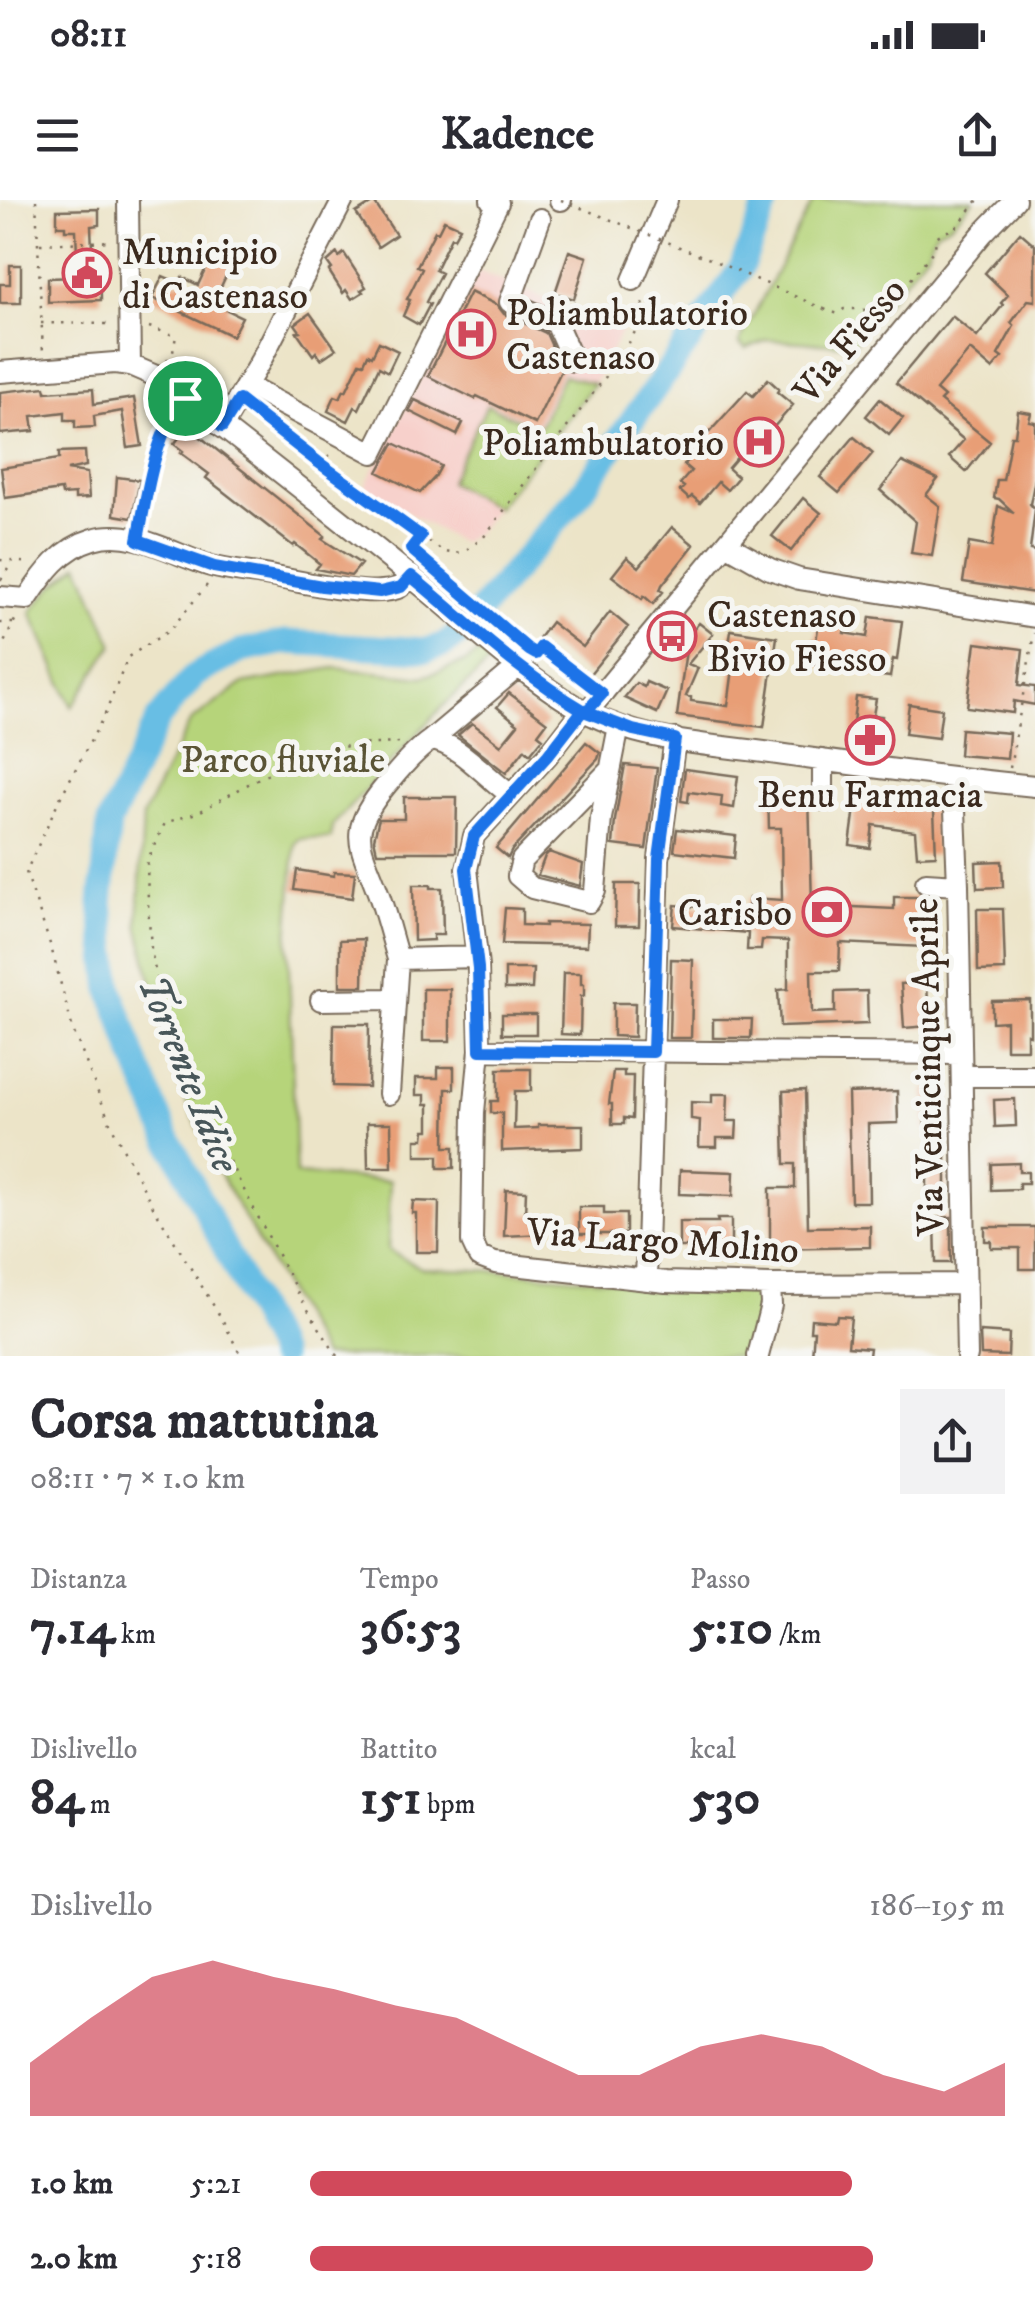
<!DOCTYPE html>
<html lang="it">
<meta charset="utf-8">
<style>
:root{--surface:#fff;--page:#f2f2f3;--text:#2b2b33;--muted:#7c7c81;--accent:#d1495b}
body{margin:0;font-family:"IM FELL DW Pica",serif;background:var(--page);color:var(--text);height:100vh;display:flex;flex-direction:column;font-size:38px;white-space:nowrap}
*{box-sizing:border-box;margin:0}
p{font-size:32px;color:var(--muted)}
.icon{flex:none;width:55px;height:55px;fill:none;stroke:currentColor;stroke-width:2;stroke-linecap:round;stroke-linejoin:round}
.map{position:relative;height:1156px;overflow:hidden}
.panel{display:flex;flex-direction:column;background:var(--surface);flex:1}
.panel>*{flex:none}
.pin{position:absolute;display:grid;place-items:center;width:85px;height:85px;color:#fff;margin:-42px;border:5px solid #fff;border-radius:50%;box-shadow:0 2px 10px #0007}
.round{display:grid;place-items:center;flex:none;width:105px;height:105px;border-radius:0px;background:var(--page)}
.overview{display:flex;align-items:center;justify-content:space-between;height:170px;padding:0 30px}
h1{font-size:55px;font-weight:800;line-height:75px}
.stats{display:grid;grid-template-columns:repeat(3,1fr);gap:15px;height:170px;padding:10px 30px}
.stats div{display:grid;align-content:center}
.stats b{font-size:50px;font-weight:800}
.stats small{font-size:28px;font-weight:400}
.stats p{font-size:28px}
.chart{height:280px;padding:20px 30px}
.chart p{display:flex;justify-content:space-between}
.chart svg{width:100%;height:180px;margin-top:10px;fill:var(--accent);opacity:.7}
ul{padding:0 30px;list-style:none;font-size:32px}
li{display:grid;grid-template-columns:160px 120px 1fr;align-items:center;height:75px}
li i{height:25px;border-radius:12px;background:var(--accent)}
.status{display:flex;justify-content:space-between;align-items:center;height:70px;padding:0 50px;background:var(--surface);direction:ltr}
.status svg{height:28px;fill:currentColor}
header{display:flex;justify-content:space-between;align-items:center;height:130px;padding:0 30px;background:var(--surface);font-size:45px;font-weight:800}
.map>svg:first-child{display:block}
.built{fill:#f7d0cb}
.green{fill:#b6d47a;stroke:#787f4c;stroke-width:2.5}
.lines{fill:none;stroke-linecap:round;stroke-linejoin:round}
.river{stroke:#67bee4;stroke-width:25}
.building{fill:#e89e76}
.minor-casing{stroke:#796b5a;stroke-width:24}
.path{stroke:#796b5a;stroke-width:2.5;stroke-dasharray:2.5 8;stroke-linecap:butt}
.minor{stroke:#fff;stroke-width:20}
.path-bridge{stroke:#796b5a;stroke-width:2.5;stroke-dasharray:2.5 8;stroke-linecap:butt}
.route-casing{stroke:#fff;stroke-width:20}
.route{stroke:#1a73e8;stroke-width:12}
.labels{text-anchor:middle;stroke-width:10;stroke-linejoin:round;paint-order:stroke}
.poi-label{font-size:38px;fill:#3b2a1e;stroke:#f6f6f2;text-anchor:start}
.street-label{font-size:38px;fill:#3b2a1e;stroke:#f6f6f2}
.park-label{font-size:38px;fill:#5a5435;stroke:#f6f6f2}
.water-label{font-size:40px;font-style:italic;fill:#485659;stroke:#f6f6f2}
</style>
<div class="status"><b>08:11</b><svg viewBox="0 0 49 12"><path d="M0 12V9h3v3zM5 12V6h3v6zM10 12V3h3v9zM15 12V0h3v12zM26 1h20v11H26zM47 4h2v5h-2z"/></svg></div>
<header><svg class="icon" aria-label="menu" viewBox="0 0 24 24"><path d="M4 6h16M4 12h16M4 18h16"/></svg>Kadence<svg class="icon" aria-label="share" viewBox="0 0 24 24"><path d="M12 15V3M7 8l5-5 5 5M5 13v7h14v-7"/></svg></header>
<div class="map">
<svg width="1035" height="1156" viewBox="0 0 1035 1156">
<rect width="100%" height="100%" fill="#f6f6f2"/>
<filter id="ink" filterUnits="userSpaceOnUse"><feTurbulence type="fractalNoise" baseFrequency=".01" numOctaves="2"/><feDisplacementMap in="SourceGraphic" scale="20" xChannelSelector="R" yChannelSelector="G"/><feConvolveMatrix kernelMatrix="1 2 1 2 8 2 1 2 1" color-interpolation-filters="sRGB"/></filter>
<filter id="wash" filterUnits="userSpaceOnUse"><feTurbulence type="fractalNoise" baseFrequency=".0048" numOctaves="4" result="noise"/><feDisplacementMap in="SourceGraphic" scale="40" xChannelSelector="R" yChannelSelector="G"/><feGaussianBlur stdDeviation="2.25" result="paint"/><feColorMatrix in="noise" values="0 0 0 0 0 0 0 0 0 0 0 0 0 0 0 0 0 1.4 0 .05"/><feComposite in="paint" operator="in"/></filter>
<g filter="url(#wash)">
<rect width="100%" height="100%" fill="#ece4c8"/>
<!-- built -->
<path class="built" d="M 476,70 L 622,130 L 594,184 L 477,332 L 461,343 L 364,288 Z"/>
<!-- green -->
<path class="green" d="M 814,0 L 973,0 L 952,23 L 936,31 L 927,52 L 852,145 L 767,140 L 746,149 L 739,143 Z
M 563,175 L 594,184 L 496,308 L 449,282 L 487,205 L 538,229 Z
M 79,364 L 113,445 L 72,507 L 31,412 L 53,386 Z
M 483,450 L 492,460 L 442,507 L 333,625 L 331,638 L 299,639 L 295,644 L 288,739 L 296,974 L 390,981 L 388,1050 L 421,1068 L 496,1071 L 753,1092 L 761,1099 L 761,1109 L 751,1156 L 323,1156 L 218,971 L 171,866 L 138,724 L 143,616 L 190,522 L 242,484 L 334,468 L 423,477 L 465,462 Z"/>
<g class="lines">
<!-- river -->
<path class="river" d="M 280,1156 L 166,933 L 135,858 L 111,790 L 101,703 L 109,623 L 158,519 L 195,475 L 241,451 L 286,442 L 426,450 L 443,445 L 460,434 L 579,295 L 741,68 L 768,0"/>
</g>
<g id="blocks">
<!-- building -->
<path class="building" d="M 374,2 L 396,35 L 378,47 L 356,13 Z
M 99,9 L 99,25 L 91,26 L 92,49 L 100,49 L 101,100 L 48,102 L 48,78 L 78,77 L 76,30 L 65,30 L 65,26 L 57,26 L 57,10 Z
M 444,20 L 460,27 L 454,38 L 451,37 L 435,70 L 441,73 L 426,102 L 430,104 L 419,125 L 403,116 L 410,100 L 407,99 L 422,69 L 417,66 L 435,31 L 438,32 Z
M 1020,32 L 1035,45 L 1035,101 L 1028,100 L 1011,123 L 1014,126 L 998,155 L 1002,158 L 992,169 L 970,150 L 936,190 L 944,197 L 940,201 L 990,242 L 966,272 L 949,257 L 964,240 L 896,183 L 952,116 L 977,137 L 1003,105 L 1001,103 L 1008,95 L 985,73 Z
M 214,51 L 233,61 L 217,95 L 231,102 L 227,110 L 242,117 L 232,136 L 152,98 L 163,76 L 179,83 L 182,77 L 198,85 Z
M 569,51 L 587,57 L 574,99 L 555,93 Z
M 337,53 L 339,57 L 344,53 L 366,87 L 361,90 L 363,92 L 352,99 L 346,90 L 343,93 L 329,71 L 332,69 L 327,62 Z
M 10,65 L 21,65 L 21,103 L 0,103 L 0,84 L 10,84 Z
M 470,92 L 497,105 L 504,114 L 546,133 L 562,169 L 535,224 L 477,196 L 475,199 L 428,176 Z
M 310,113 L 336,149 L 321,159 L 316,152 L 313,155 L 297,132 L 300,131 L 295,124 Z
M 379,142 L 398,151 L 388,172 L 379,167 L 359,209 L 355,207 L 348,221 L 328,211 L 335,196 L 340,198 L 344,190 L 346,191 L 360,162 L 364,163 L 368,154 L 372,156 Z
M 768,179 L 779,189 L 777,192 L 793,205 L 773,228 L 775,230 L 766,240 L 758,233 L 728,268 L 738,277 L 727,290 L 718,282 L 700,303 L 692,296 L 689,299 L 680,291 L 684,287 L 680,284 L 691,271 L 684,265 L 707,239 L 705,237 L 747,191 L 753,196 Z
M 45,187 L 46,192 L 93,189 L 94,204 L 134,198 L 142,246 L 128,248 L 122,211 L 94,216 L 95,227 L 75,228 L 75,220 L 65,220 L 65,212 L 32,216 L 34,231 L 0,234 L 0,192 Z
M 880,199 L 903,218 L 889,235 L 866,216 Z
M 415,200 L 463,223 L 457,235 L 409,211 Z
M 1018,211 L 1031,213 L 1029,221 L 1035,222 L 1035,279 L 1030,304 L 1035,310 L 1030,350 L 1035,351 L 1035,393 L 963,382 L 969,343 L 992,347 L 998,306 L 1014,313 L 999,299 L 994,298 L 997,280 L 1003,280 L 1011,236 L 1015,236 Z
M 188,227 L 325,336 L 322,339 L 361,364 L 351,376 L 316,369 L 320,364 L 295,344 L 293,346 L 206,278 L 209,274 L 181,253 L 183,251 L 174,244 Z
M 854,237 L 873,253 L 839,293 L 820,277 Z
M 394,243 L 441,266 L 435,277 L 420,293 L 378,272 Z
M 85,251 L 86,266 L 67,270 L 87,273 L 89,298 L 75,299 L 75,294 L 62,295 L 61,290 L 5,298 L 1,268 L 59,259 L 59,252 Z
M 902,262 L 938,279 L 926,295 L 940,306 L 932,356 L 911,353 L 916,322 L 880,290 Z
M 117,277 L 140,280 L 132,318 L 114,315 Z
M 803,298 L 821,313 L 791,351 L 772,336 Z
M 672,327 L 694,345 L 662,385 L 660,390 L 663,392 L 653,404 L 644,396 L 642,399 L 612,376 L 627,357 L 639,367 Z
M 821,410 L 847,414 L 844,433 L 867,437 L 870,417 L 902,421 L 897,460 L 893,459 L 890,477 L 859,473 L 861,458 L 838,456 L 836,468 L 809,464 L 812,440 L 816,441 Z
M 610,412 L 628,427 L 589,475 L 539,438 L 551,422 L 583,447 Z
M 699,423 L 713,434 L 688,464 L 698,468 L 686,496 L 691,497 L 691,501 L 728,506 L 736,446 L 729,445 L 731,430 L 777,437 L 764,527 L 677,516 L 686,450 L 678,448 Z
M 976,443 L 1023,449 L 1019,485 L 1035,487 L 1035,505 L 1014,501 L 1013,513 L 967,507 Z
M 646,482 L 667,491 L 657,513 L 624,498 L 636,483 L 644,487 Z
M 509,493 L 547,522 L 538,534 L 543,538 L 530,554 L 525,549 L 506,573 L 458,535 L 472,523 L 501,545 L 518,524 L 497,507 Z
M 856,497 L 876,499 L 873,515 L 882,516 L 879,544 L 851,541 Z
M 909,504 L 942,509 L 938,538 L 905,534 Z
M 961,529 L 1009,533 L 1007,559 L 959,555 Z
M 586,542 L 600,553 L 598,559 L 512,650 L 508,658 L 496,648 Z
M 625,565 L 657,568 L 646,649 L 613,645 L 615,620 Z
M 685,569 L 738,576 L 734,608 L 721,606 L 722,596 L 689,592 L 688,602 L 681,601 Z
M 768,594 L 809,595 L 812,705 L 894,709 L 894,697 L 920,697 L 924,747 L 840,743 L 839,771 L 811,771 L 812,813 L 835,812 L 835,792 L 867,791 L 868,824 L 780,827 L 778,790 L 788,789 L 788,741 L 762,740 L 761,750 L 747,750 L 748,733 L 673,726 L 675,705 L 748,711 L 749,698 L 782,700 L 781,628 L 769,628 Z
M 404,597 L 457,597 L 456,652 L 377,652 L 374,639 L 378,622 L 379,619 L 404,619 Z
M 856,600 L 934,611 L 936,655 L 917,656 L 915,631 L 873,625 L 870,648 L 850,645 Z
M 677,629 L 736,636 L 734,658 L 674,651 Z
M 549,652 L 583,664 L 580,686 L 538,675 L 545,656 Z
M 1002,661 L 1003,687 L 977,688 L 976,662 Z
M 297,670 L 334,676 L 334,672 L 355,673 L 352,698 L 294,690 Z
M 616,684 L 640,684 L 639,726 L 615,726 Z
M 413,685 L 431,685 L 431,688 L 442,688 L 443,735 L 433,735 L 433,740 L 414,741 Z
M 505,708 L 522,709 L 522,725 L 545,726 L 545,723 L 588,724 L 587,746 L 502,744 Z
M 977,709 L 1003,709 L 1005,770 L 978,771 Z
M 364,739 L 363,786 L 340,786 L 340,740 Z
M 671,759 L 693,760 L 691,838 L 669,838 Z
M 505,769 L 533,769 L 532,789 L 505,789 Z
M 563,773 L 581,773 L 581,784 L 584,784 L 584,796 L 581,796 L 580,835 L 561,834 Z
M 927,782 L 929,826 L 904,828 L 901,784 Z
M 423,789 L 450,789 L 450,841 L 423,841 Z
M 1030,800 L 1030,835 L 1027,834 L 1027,849 L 1006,849 L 1006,821 L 992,822 L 992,801 Z
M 613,803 L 635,803 L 634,837 L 613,836 Z
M 502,814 L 536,814 L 536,834 L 502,834 Z
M 713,819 L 752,819 L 751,838 L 713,838 Z
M 334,824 L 369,824 L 368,887 L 333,886 Z
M 438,867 L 454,867 L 454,889 L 446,889 L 445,947 L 454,947 L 454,968 L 438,968 L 438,956 L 416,956 L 416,939 L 424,939 L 425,930 L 429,930 L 429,904 L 425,904 L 425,895 L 416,895 L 416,878 L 438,878 Z
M 498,869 L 531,869 L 531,891 L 515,891 L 514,929 L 538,928 L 538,925 L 583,925 L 583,948 L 502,951 L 502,913 L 491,913 L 491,901 L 498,901 Z
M 613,871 L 624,871 L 624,876 L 633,876 L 632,919 L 624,918 L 624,924 L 612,924 L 612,904 L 609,904 Z
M 943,888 L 943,929 L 925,929 L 925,889 Z
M 805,890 L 808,1027 L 870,1026 L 870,1047 L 770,1049 L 770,988 L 795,988 L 795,964 L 785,964 L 783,891 Z
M 897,891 L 898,923 L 868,924 L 869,1002 L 851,1002 L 848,893 Z
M 712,894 L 728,894 L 727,921 L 737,921 L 736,938 L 717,938 L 717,947 L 699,947 L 700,920 L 691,919 L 691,902 L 712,903 Z
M 1015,899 L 1016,926 L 995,927 L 994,900 Z
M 367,923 L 391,923 L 392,968 L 368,968 Z
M 927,951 L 946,951 L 946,990 L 927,990 Z
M 1019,963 L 1019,972 L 1028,972 L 1028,983 L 1019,983 L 1019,989 L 991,990 L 991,964 Z
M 680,970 L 734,972 L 733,996 L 679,994 Z
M 506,990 L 526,991 L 525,1014 L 545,1015 L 544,1034 L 504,1036 Z
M 413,1001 L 439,1002 L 438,1052 L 416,1052 L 416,1013 L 412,1013 Z
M 579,1007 L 604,1007 L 604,1014 L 626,1014 L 626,1034 L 579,1034 Z
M 951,1017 L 951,1063 L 936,1063 L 935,1018 Z
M 717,1019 L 731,1019 L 731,1052 L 719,1051 L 719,1047 L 679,1047 L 679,1022 L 718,1022 Z
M 985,1027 L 1035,1027 L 1035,1069 L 1020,1069 L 1020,1048 L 991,1048 L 991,1041 L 985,1041 Z
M 837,1116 L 851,1117 L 848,1146 L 870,1148 L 869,1156 L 812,1156 L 814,1131 L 810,1131 L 811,1119 L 836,1121 Z
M 980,1132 L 1009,1134 L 1008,1156 L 981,1155 Z"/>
</g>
</g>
<g filter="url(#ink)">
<use href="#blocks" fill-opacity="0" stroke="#796b5a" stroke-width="2.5"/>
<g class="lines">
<!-- minor casing -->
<g class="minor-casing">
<path id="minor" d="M 128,0 L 130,165
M 560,0 L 561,0
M 540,19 L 510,102 L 556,123 L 573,161
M 633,80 L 667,0
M 0,172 L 115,163 L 130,165 L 158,177 C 246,245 334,313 420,384 C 474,428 544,497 608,522 C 657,542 713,545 764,552 C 854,565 944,577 1035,586
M 247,186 L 373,253 L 498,3 L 491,0
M 222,227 L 261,160 L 343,0
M 726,344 L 770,369 L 799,379 L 1035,417
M 0,397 L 27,399 C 44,373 62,348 93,339 C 133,327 174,355 211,366 C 228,371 246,372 264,375 C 293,380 375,400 400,387 C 401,387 410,378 411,376
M 583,510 L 548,555 L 474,636 L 467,669 L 478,767 L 480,850 L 474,912 L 472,1042 L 479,1057 L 495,1063 L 666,1082 L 770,1085 L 966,1084
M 587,512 L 983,33 L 1015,0
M 431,540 L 519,466
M 823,560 L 823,600
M 609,571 L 522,660 L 518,676 L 532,688 L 589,702 L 595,691 L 601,618 L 619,526
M 957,578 L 954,585 L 958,685 L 967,1156
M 926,683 L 958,685
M 477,757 L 398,759 C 392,739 387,718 380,698 C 361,643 344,636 387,584 C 401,568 414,552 431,540 C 457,542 489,580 511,595
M 321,800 L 395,799
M 480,850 L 961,854
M 962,876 L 1035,876
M 389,894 L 398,759
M 646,1080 L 659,659 L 675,539
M 758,1156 L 771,1105 L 770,1085"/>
</g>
<!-- path -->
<path class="path" d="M 36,0 L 43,153
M 40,44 L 112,41
M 824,109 L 838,114 L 844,109 L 863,109 L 885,126
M 879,121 L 935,48 L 936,37 L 944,32 L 955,29 L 978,0
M 41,123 L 111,124
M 149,127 L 176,136 L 173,152 L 166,162
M 252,210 L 318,262 L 438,348 C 457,360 467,349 483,338 L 623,154 L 645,113 L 642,98
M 319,262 L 333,253
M 141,323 L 153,271 L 173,211
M 411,349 L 529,450 L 536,454 L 541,447 L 588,484
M 0,360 L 31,363
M 1,380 L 13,361
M 207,385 L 170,430 L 128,457 L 106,512 L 58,602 L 26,672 L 51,747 L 73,830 L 111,925 L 151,1003 L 223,1121 L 241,1156
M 0,423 L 13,423
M 0,451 L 17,416
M 1010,568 L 1034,433
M 337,1156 L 300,1097 L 174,856 L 165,824 L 151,749 L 148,703 L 147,661 L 165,623 L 199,612 L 259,578 L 320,553 L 351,545 L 401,543"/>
<!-- minor -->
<use href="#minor" class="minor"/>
<!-- path-bridge -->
<path class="path-bridge" d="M 561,0 L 710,59 L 824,109"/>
</g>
</g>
<g class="lines" filter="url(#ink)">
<!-- route casing -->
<g class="route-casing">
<path id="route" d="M 185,198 L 222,227 L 239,200 L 318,262 L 421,336 L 411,349 L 529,450 L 536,454 L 541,447 L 602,494 L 586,512 L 633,530 L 675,539 L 659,659 L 653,852 L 480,850 L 478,768 L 466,669 L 474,636 L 548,555 L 583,510 C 521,474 467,422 411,376 L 401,387 L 380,392 L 322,386 L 214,367 L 138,340 C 147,294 154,233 185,198 Z"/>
</g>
<!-- route -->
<use href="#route" class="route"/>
</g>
<!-- icons -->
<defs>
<g id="civic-ring" transform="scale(2.5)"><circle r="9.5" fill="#f6f6f2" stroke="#d1495b" stroke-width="1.5"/><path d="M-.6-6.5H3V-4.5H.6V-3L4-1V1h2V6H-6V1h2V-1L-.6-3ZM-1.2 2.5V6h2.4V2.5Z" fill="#d1495b"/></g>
<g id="hospital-ring" transform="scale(2.5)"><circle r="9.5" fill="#f6f6f2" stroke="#d1495b" stroke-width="1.5"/><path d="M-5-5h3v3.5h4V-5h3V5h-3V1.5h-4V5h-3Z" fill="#d1495b"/></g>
<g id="bus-ring" transform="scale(2.5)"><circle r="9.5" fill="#f6f6f2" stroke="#d1495b" stroke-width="1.5"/><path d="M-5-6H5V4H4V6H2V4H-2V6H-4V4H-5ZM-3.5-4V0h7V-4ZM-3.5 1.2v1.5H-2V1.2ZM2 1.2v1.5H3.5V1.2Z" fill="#d1495b"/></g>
<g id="pharmacy-ring" transform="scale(2.5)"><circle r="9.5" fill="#f6f6f2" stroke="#d1495b" stroke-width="1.5"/><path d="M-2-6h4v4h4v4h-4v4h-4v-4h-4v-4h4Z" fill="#d1495b"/></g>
<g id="bank-ring" transform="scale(2.5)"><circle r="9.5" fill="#f6f6f2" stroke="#d1495b" stroke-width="1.5"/><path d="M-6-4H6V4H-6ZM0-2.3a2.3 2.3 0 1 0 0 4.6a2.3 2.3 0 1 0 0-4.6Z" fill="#d1495b"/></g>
</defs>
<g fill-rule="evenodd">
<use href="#civic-ring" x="87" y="73"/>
<use href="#hospital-ring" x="471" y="134"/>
<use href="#hospital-ring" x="759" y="242"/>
<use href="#bus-ring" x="672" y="436"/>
<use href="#pharmacy-ring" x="870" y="540"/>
<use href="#bank-ring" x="827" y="712"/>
</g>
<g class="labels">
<!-- poi labels -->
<g class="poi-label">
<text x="122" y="64">Municipio<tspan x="122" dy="44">di Castenaso</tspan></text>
<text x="506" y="125">Poliambulatorio<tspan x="506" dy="44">Castenaso</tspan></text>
<text x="724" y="255" text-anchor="end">Poliambulatorio</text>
<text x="707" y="427">Castenaso<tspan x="707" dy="44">Bivio Fiesso</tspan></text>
<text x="870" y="607" text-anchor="middle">Benu Farmacia</text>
<text x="792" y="725" text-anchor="end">Carisbo</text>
</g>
<!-- street labels -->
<g class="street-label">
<text transform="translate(849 140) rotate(-50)" y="13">Via Fiesso</text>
<text transform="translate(927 867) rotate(-91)" y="13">Via Venticinque Aprile</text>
<text transform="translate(663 1040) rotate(4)" y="13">Via Largo Molino</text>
</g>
<!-- park labels -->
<g class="park-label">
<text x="283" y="572">Parco fluviale</text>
</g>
<!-- water labels -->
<g class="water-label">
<text transform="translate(190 873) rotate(68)" y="14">Torrente Idice</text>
</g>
</g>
</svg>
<div class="pin" style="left:185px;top:198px;background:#1e9e55"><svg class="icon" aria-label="arrive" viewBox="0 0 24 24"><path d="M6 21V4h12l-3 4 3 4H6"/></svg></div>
</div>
<section class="panel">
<div class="overview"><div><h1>Corsa mattutina</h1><p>08:11 · 7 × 1.0 km</p></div><a class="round"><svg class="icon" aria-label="share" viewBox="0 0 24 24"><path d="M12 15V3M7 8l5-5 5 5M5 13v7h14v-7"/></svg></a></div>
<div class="stats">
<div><p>Distanza</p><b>7.14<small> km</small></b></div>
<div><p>Tempo</p><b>36:53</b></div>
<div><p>Passo</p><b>5:10<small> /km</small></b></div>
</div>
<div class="stats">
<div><p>Dislivello</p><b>84<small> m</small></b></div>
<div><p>Battito</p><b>151<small> bpm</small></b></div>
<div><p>kcal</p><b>530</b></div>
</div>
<div class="chart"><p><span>Dislivello</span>186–195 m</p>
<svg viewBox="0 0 160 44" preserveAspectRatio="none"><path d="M0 44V31L10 20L20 10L30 6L40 10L50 13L60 17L70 20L80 27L90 34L100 34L110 27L120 24L130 27L140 34L150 38L160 31V44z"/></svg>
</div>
<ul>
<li><b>1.0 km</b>5:21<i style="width:78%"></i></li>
<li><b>2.0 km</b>5:18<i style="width:81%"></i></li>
</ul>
</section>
